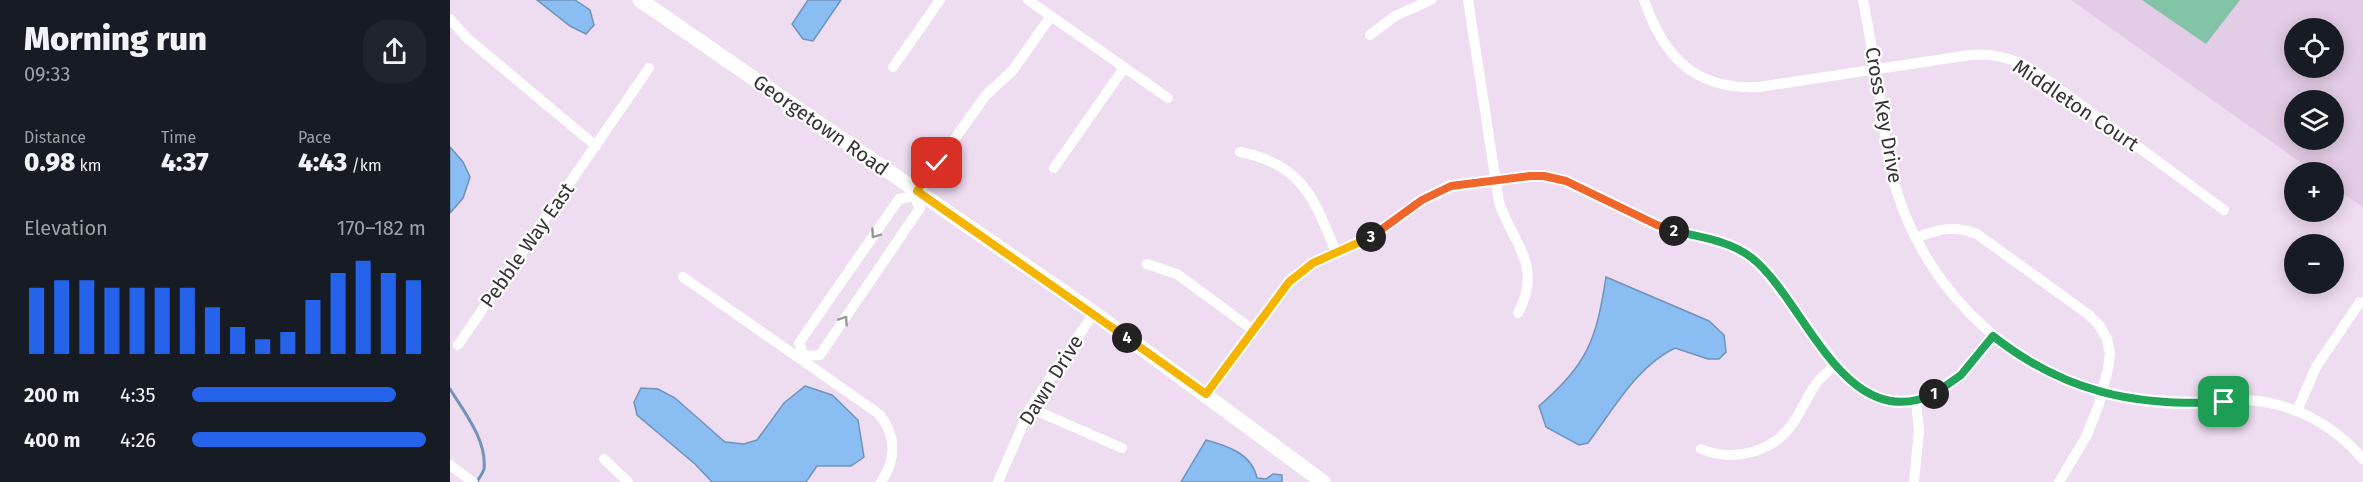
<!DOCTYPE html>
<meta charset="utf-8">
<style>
:root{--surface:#171b24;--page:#20242c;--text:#f1f3f6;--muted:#9ea1a6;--accent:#2563eb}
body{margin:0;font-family:"Fira Sans",sans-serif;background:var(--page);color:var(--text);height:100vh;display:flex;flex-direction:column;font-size:22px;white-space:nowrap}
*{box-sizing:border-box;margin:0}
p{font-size:20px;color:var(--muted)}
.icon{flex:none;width:33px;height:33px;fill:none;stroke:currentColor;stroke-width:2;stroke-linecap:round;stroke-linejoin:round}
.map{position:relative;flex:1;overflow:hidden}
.side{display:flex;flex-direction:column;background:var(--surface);width:450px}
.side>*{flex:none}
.tools{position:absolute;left:1834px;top:18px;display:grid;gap:12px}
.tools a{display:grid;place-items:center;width:60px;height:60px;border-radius:50%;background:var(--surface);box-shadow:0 3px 15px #0003;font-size:30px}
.pin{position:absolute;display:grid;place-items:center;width:51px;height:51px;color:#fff;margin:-26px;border-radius:12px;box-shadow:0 3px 9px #0006}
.km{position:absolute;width:30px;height:30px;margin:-15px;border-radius:50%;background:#222;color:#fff;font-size:16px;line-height:30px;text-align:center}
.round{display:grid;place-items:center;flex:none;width:63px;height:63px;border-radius:24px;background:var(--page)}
.overview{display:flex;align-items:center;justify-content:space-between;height:102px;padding:0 24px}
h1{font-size:33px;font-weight:800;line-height:45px}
.metrics{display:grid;grid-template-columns:repeat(3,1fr);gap:9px;height:102px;padding:6px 24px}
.metrics div{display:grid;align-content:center}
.metrics b{font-size:26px;font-weight:800}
.metrics small{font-size:16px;font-weight:400}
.metrics p{font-size:16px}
.chart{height:168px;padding:12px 24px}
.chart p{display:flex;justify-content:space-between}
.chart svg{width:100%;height:108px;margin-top:6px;stroke:var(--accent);stroke-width:6}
ul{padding:0 24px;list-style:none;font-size:20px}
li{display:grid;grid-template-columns:96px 72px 1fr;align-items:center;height:45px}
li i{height:15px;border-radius:8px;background:var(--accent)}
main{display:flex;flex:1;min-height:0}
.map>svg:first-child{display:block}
.built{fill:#e3cce6;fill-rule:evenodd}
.green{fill:#83c4a6}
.water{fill:#8abdf2;stroke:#7193ba;stroke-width:1.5}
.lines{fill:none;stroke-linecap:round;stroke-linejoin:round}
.stream{stroke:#7193ba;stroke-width:3}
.minor{stroke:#fff;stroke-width:10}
.secondary{stroke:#fff;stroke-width:15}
.oneway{stroke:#9b989b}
.split-1-casing{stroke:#fff;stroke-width:12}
.split-2-casing{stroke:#fff;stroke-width:12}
.split-3-casing{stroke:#fff;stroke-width:12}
.split-4-casing{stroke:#fff;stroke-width:12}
.split-5-casing{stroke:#fff;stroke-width:12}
.split-1{stroke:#22a559;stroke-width:8}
.split-2{stroke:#22a559;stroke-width:8}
.split-3{stroke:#f0652b;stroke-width:8}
.split-4{stroke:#f5b400;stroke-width:8}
.split-5{stroke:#f5b400;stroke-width:8}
.labels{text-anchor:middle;stroke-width:4.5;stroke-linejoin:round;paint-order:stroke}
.street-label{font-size:20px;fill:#373037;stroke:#fff}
</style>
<main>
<section class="side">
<div class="overview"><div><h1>Morning run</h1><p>09:33</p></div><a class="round"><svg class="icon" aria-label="share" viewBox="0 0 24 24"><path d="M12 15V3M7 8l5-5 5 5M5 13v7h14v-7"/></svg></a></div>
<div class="metrics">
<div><p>Distance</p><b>0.98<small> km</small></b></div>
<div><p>Time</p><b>4:37</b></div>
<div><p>Pace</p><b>4:43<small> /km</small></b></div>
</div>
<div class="chart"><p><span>Elevation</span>170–182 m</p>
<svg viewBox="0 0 160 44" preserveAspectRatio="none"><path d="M5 44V17M15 44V14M25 44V14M35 44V17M45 44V17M55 44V17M65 44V17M75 44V25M85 44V33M95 44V38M105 44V35M115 44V22M125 44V11M135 44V6M145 44V11M155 44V14"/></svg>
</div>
<ul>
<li><b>200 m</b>4:35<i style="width:87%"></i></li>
<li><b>400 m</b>4:26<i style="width:100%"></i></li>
</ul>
</section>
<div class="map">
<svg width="1913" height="482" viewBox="0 0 1913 482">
<rect width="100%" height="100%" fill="#eedcf0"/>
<!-- built -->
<path class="built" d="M 1621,0 L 1913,0 L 1913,207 L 1884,187 L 1884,172 L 1864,172 ZM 1845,28 L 1884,28 L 1884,68 L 1845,68 ZM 1845,100 L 1884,100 L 1884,140 L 1845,140 Z"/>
<!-- green -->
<path class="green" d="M 1692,0 L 1790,0 L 1756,44 Z"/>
<!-- water -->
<path class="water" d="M 87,0 L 125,0 L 140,10 L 144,25 L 136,34 L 120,26 Z
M 358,0 L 391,0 L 363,41 L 353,39 L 342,24 Z
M 0,147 L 13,162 L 20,177 L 13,198 L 0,213 Z
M 1156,277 L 1259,321 L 1274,335 L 1276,352 L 1269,359 L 1258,359 L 1225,348 C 1187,366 1163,410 1138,443 L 1129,445 L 1096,427 L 1089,406 C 1138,363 1146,341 1156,277 Z
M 355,386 L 382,395 L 408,420 L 414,457 L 401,466 L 367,466 L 356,482 L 262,482 L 245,464 L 187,415 L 184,402 L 191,388 L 208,389 L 225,398 L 275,442 L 294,444 L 307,440 L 334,403 Z
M 756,440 C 778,446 802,454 807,478 L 816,479 L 823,474 L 832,475 L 832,482 L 731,482 Z"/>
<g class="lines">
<!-- stream -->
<path class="stream" d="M 0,389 C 14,412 37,440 34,469 C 33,473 29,478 27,482"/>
<!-- minor -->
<path class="minor" d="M 578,0 L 718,98
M 1018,0 L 1049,202 C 1062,243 1094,265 1068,313
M 1194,0 C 1214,57 1244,90 1309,87 L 1520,55 C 1544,53 1566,59 1586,72 L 1774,210
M 1413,0 C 1420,36 1426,71 1431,107 C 1435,135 1438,164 1447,192 C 1486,316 1601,403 1732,404 C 1753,404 1774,400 1795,400 C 1842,402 1883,424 1913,459
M 0,19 L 18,39 L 146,146
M 920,35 L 945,16 L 981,0
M 443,67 L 490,0
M 790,152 C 853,164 864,199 886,252
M 604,168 L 674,68
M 1466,238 C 1487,229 1505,225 1527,234 L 1639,315 L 1649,325 L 1657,339 L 1660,354 L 1658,369 L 1649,404 L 1637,435 L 1609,482
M 697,264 L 727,274 L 803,330
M 233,277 L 429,414 C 447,436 446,460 431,482
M 8,345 L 199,68
M 354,356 L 349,343 L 449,199 L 464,196 L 536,95 L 563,70 L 601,16
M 354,356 L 370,355 L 470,208 L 464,196
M 756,395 L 839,283 L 863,263 L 919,239 L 972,199 L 1001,186 L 1080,176 L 1094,176 L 1116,181 L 1211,227 L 1272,243 L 1296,253 L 1315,271 L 1395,376 C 1424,407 1471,409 1503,382 C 1518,369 1530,351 1543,336
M 580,408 L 672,448
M 1847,411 L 1866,367 L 1910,302
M 1251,449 C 1285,463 1325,452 1345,420 C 1360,396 1361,383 1386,365
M 154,459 L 178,482
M 0,465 L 23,482
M 548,482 L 580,408 L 644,313
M 1464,482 L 1469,430 L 1466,401"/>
<!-- secondary -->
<path class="secondary" d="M 190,0 L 644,313 L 873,482"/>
</g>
<!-- one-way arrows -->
<defs><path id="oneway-chevron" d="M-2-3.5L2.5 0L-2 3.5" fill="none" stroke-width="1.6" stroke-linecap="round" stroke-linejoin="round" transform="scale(1.5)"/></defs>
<g class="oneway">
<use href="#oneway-chevron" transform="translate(425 234) rotate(125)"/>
<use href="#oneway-chevron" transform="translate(394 320) rotate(-56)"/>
</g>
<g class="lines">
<!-- split-1 casing -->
<g class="split-1-casing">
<path id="split-1" d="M 1484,394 L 1511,375 L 1543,336 C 1614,392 1685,407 1774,402"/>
</g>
<!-- split-2 casing -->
<g class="split-2-casing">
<path id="split-2" d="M 1224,231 C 1250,237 1281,241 1302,258 C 1355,300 1394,436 1484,394"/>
</g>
<!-- split-3 casing -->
<g class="split-3-casing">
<path id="split-3" d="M 921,237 L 972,200 L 1001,186 L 1080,176 L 1094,176 L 1116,181 L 1207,225 L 1224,231"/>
</g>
<!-- split-4 casing -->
<g class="split-4-casing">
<path id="split-4" d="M 677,338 L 756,394 L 839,282 L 863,263 L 921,237"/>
</g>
<!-- split-5 casing -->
<g class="split-5-casing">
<path id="split-5" d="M 487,163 L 467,191 L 677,338"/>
</g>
<!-- split-1 -->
<use href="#split-1" class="split-1"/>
<!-- split-2 -->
<use href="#split-2" class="split-2"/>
<!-- split-3 -->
<use href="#split-3" class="split-3"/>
<!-- split-4 -->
<use href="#split-4" class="split-4"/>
<!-- split-5 -->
<use href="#split-5" class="split-5"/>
</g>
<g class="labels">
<!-- street labels -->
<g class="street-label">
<text transform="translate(1626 105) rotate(34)" y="7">Middleton Court</text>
<text transform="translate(1434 115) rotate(80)" y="7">Cross Key Drive</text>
<text transform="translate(371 125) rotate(35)" y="7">Georgetown Road</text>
<text transform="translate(77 245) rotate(-55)" y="7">Pebble Way East</text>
<text transform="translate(601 380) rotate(-58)" y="7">Dawn Drive</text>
</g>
</g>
</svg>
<div class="tools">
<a><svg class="icon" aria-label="locate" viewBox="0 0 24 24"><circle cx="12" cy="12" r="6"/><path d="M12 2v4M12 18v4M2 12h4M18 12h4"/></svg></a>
<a><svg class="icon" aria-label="layers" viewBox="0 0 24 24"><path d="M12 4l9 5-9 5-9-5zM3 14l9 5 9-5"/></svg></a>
<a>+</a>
<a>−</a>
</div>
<div class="pin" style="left:1774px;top:402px;background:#1e9e55"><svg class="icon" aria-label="arrive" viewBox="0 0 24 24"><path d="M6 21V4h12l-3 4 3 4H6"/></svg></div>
<div class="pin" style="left:487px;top:163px;background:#d93025"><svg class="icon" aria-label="check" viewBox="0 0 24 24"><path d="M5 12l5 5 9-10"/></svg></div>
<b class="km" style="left:1484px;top:394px">1</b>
<b class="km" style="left:1224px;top:231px">2</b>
<b class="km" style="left:921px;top:237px">3</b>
<b class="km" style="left:677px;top:338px">4</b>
</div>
</main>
